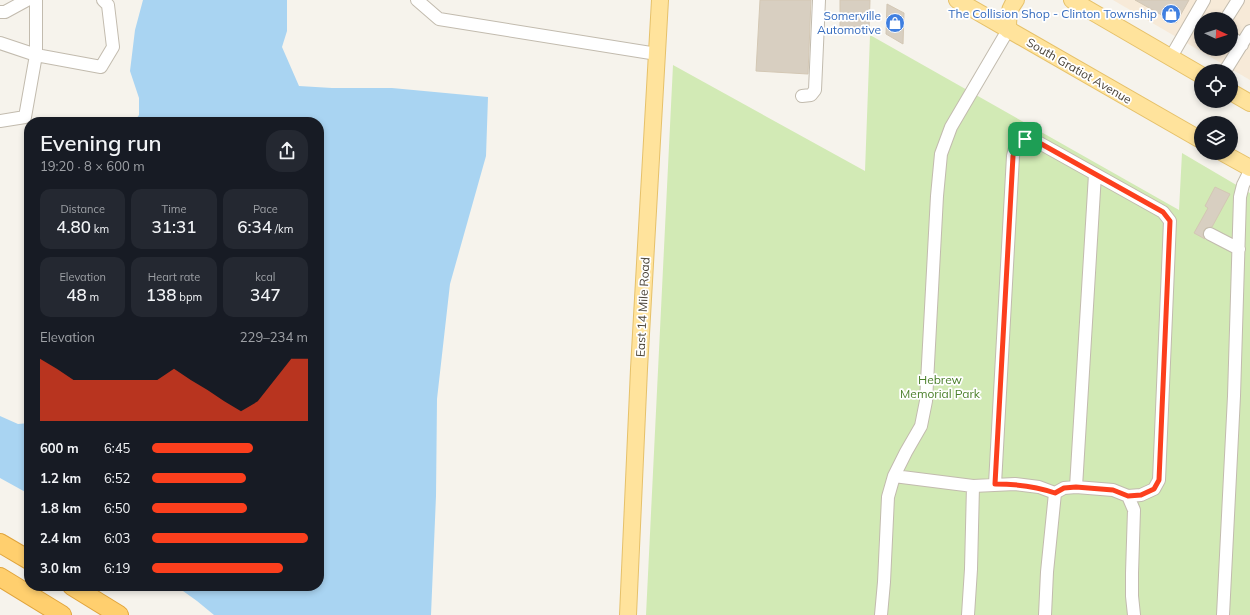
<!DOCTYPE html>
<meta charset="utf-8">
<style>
:root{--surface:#171b24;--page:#242831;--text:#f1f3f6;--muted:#9ea1a6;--accent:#fc3f1d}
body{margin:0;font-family:Mulish,sans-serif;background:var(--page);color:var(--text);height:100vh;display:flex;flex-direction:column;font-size:15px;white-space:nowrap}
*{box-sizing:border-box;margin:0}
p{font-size:13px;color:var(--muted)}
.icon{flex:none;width:22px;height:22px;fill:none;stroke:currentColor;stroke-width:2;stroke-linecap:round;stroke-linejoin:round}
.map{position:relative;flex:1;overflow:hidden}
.panel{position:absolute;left:24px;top:117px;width:300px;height:474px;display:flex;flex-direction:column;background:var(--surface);border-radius:16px;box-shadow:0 2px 6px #0003}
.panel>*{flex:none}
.needle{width:26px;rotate:94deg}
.fabs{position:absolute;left:1194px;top:12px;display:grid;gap:8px}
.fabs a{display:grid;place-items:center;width:44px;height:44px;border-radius:50%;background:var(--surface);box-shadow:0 2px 6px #0003;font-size:20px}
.pin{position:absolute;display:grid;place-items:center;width:34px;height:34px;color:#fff;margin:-17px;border-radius:8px;box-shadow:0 2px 6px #0006}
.round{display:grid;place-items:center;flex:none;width:42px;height:42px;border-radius:16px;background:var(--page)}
.head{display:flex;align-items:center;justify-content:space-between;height:68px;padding:0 16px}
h1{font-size:22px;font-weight:600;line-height:30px}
.figures{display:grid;grid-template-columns:repeat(3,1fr);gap:6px;height:68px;padding:4px 16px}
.figures div{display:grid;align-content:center;border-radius:10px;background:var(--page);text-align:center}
.figures b{font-size:17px;font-weight:600}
.figures small{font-size:11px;font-weight:400}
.figures p{font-size:11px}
.chart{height:112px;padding:8px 16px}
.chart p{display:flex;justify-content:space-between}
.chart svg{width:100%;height:72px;margin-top:4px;fill:var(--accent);opacity:.7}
ul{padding:0 16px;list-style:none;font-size:13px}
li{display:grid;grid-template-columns:64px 48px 1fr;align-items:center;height:30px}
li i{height:10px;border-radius:5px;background:var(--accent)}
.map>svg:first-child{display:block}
.commercial{fill:#f7ead8;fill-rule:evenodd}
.green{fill:#d2eab5}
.water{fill:#a9d4f2}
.building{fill:#d8cfc1;stroke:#d3c7b4}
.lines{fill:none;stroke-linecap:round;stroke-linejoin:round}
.minor-casing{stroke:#c2bbae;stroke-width:14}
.major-casing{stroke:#e6c16a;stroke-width:18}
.highway-casing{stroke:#e0a43c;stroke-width:20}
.minor{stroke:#fff;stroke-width:12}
.major{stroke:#ffe39c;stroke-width:16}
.highway{stroke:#ffcf6e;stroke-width:18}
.route-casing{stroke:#fff;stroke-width:8}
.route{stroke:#fc3f1d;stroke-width:5}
.labels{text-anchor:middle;stroke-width:3.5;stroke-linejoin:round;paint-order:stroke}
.shop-label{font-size:12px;fill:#366cbe;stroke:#fff;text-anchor:end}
.street-label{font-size:12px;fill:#4b4439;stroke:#fff}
.park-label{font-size:12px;fill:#4a7f2a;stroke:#fff}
</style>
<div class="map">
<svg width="1250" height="615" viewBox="0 0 1250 615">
<rect width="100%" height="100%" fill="#f6f3ec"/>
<!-- commercial -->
<path class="commercial" d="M 1113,0 L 1250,0 L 1250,80 ZM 1201,19 L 1231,19 L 1231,49 L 1201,49 Z"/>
<!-- green -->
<path class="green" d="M 870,35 L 1179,210 L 1182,153 L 1250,193 L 1250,615 L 646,615 L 673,65 L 865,171 Z"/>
<!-- water -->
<path class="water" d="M 143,0 L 287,0 L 287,31 L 282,47 L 299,86 L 332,88 L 392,88 L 488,97 L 486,156 L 450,284 L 437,399 L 436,496 L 431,615 L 214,615 L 197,601 L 176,586 L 319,586 L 319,122 L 134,122 L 139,115 L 139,98 L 130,71 L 135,30 Z
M 0,416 L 18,424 L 29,423 L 29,494 L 0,478 Z"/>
<!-- building -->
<path class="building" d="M 760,0 L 811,0 L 808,74 L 756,71 Z
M 840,0 L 870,0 L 869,30 L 840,30 Z
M 1135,0 L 1189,0 L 1176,23 Z
M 887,4 L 904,13 L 903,44 L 886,34 Z
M 1215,187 L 1230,194 L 1212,227 L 1206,228 L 1204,230 L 1203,235 L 1205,239 L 1194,233 L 1208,208 L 1205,206 Z"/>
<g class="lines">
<!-- minor casing -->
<g class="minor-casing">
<path id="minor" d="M 36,0 L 36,55 L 101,67 L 113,47 L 108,5 L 103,0
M 417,0 L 439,19 L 657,54
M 0,12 L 5,12 L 27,0
M 1226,19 L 1238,0
M 1231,37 L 1242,45
M 0,43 L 36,55 L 25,117 L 0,121
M 1171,57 L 1204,0
M 1225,71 L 1250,31
M 802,96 L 811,95 L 815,90 L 819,0
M 1210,234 L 1239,249
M 894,476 L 973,486 L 1015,484 L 1039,487 L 1055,493 L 1064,488 L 1076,487 L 1113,490 L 1128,496 L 1134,510 L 1132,573 L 1132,596 L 1134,615
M 995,484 L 1013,156 L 1016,144 L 1025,139 L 1036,141 L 1163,212 L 1170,221 L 1159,480 L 1154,489 L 1141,495 L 1128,496
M 1076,487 L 1095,174
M 881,615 L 884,582 L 888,497 L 894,476 L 906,452 L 921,426 L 926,401 L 937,196 L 941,154 L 951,127 L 1008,30
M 968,615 L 971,569 L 973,486
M 1045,615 L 1047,572 L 1055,493
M 1223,615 L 1234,396 L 1240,197 L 1243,185 L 1250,171"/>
</g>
<!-- major casing -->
<g class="major-casing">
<path id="major" d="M 957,0 L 1201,140
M 1072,0 L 1201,75
M 1008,30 C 1008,19 1008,9 1016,0
M 1231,92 L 1250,103
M 1223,153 L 1250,168
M 628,615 L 639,369 L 660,0"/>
</g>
<!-- highway casing -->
<g class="highway-casing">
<path id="highway" d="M 0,543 L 29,560
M 0,577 L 62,615
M 72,586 L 119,615"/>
</g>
<!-- minor -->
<use href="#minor" class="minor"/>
<!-- major -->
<use href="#major" class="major"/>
<!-- highway -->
<use href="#highway" class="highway"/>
</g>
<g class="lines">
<!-- route casing -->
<g class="route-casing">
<path id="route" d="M 1025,139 L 1036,141 L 1163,212 L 1170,221 L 1159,480 L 1154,489 L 1141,495 L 1128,496 L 1113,490 L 1076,487 L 1064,488 L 1055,493 C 1035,486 1016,484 995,484 L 1013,156 L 1016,144 Z"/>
</g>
<!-- route -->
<use href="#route" class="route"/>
</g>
<!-- icons -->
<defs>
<g id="shop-disc" transform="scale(1)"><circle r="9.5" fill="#3f7fe0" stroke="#fff"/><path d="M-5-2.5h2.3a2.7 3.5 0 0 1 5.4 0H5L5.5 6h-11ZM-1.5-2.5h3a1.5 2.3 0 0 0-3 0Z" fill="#fff"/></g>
</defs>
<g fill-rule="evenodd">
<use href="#shop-disc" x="1171" y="14"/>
<use href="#shop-disc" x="895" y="23"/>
</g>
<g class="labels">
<!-- shop labels -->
<g class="shop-label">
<text x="1157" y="18">The Collision Shop - Clinton Township</text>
<text x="881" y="20">Somerville<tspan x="881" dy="14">Automotive</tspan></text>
</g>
<!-- street labels -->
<g class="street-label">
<text transform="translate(1079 71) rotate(30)" y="4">South Gratiot Avenue</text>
<text transform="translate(643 307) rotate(-87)" y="4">East 14 Mile Road</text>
</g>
<!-- park labels -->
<g class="park-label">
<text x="940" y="384">Hebrew<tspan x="940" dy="14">Memorial Park</tspan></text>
</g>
</g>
</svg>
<div class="fabs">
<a><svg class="needle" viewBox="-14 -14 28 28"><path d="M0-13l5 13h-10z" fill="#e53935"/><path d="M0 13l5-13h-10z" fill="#9ea1a6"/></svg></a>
<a><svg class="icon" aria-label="locate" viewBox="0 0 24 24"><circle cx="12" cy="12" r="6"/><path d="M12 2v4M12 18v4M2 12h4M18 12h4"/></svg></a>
<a><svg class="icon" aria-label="layers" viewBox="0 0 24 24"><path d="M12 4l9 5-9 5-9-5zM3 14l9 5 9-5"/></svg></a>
</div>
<div class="pin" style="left:1025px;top:139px;background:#1e9e55"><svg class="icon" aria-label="arrive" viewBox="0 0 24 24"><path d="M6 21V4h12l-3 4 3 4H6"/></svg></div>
<section class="panel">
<div class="head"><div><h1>Evening run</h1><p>19:20 · 8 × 600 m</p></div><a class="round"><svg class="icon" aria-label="share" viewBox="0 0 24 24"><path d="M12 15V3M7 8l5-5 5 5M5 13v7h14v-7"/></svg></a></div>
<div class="figures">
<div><p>Distance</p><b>4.80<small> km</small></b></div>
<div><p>Time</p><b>31:31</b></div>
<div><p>Pace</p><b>6:34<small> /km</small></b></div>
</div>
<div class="figures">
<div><p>Elevation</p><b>48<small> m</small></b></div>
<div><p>Heart rate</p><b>138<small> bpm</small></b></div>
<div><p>kcal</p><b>347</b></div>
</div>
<div class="chart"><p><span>Elevation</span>229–234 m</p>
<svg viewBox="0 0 160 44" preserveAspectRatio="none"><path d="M0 44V6L10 12L20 19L30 19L40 19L50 19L60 19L70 19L80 12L90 19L100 25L110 32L120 38L130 32L140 19L150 6L160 6V44z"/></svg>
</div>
<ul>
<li><b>600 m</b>6:45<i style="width:65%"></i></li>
<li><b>1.2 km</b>6:52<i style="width:60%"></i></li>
<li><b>1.8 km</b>6:50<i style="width:61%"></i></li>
<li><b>2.4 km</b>6:03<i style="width:100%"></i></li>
<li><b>3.0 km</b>6:19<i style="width:84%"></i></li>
</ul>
</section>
</div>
